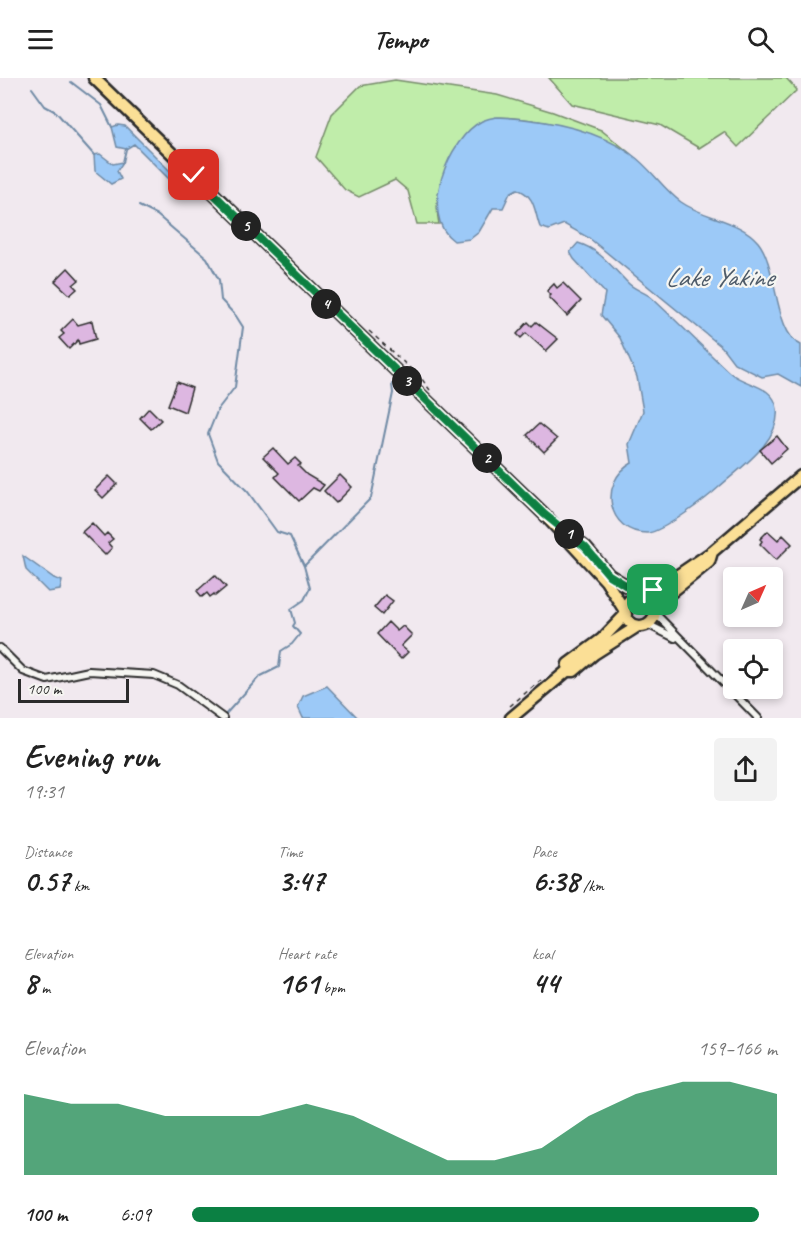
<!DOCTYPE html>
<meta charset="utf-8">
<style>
:root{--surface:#fff;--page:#f2f2f2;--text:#222;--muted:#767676;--accent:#0b8043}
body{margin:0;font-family:Caveat,sans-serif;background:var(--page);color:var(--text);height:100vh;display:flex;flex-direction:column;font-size:22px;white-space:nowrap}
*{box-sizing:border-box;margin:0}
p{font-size:20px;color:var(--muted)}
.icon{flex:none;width:33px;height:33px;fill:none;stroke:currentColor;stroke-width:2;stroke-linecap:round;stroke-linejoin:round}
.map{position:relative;height:640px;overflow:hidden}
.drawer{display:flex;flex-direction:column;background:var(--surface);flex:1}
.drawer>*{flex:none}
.needle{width:39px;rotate:45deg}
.tools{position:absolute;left:723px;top:489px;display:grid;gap:12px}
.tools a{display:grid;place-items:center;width:60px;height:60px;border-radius:6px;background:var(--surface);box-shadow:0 3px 9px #0003;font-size:30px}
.scale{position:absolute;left:18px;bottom:15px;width:111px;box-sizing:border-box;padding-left:6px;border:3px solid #2b2b2b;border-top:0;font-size:16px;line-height:21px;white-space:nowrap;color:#2b2b2b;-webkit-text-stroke:4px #f6f6f2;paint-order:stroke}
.pin{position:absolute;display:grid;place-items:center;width:51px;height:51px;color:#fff;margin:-26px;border-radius:12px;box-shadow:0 3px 9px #0006}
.km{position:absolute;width:30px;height:30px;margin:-15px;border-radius:50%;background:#222;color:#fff;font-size:16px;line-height:30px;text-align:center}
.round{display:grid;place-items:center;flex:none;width:63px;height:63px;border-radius:6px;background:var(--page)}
.summary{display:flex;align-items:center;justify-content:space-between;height:102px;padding:0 24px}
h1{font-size:33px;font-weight:700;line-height:45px}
.stats{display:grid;grid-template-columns:repeat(3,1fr);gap:9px;height:102px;padding:6px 24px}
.stats div{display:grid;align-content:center}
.stats b{font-size:30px;font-weight:700}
.stats small{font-size:16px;font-weight:400}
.stats p{font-size:16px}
.chart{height:168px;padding:12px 24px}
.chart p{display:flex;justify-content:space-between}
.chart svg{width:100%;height:108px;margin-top:6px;fill:var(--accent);opacity:.7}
ul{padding:0 24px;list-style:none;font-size:20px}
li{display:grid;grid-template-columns:96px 72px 1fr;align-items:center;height:45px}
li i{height:15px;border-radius:8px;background:var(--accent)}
header{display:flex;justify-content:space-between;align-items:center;height:78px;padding:0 24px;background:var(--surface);font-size:27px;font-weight:700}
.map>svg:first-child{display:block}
.green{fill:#c0edaa;stroke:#768c6a;stroke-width:1.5}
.water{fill:#9cc9f7;stroke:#6f8aa5;stroke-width:1.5}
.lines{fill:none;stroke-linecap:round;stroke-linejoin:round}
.stream{stroke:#6f8aa5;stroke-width:2}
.building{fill:#ddb7e1;stroke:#2b2b2b;stroke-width:1.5}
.minor-casing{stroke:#2b2b2b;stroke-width:10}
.primary-casing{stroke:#2b2b2b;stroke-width:15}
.path{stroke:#2b2b2b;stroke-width:1.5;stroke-dasharray:4.5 4.5;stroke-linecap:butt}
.minor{stroke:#f6f6f2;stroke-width:6}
.primary{stroke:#fbdf96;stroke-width:10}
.route-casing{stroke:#fff;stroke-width:12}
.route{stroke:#0b8043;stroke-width:8}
.labels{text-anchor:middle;stroke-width:4.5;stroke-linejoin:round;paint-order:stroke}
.water-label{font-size:27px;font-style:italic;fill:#4d5a68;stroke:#f6f6f2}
</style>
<header><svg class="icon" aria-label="menu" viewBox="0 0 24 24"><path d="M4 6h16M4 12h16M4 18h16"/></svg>Tempo<svg class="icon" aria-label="search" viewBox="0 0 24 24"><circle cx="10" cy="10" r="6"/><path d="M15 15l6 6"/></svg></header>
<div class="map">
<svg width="801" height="640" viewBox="0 0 801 640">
<rect width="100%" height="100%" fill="#f1e9ef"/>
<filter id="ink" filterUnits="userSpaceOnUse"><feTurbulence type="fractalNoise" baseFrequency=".0167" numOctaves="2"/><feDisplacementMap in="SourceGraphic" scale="12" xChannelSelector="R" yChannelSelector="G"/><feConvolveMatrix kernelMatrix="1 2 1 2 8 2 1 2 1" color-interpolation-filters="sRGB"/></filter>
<g filter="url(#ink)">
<!-- green -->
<path class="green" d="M 549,0 L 786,0 L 797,12 L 738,69 L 724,54 L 699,70 L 660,47 L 572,26 Z
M 395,2 L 497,17 L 553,34 L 601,52 L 631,76 C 592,57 557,43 513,40 C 508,40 500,38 495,40 C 476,47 458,66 450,84 C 440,105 434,122 439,146 L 417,146 L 408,113 L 395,102 L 359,119 L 345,112 L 316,79 L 332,36 L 360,8 Z"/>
<!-- water -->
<path class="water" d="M 496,39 C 541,41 593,49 631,76 C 650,89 663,111 681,124 C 703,140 740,142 758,164 C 778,188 774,256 801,267 L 801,309 L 778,296 L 762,299 L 734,285 L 722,269 L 589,160 L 564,146 L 549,152 L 540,149 C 534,133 536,118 517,111 L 510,115 L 503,130 L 493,130 L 479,154 L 470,161 L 454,163 C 417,138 449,59 482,43 C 486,41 492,40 496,39 Z
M 118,47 L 125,48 L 183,106 L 183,111 L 178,110 L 134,66 L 126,71 L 117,69 L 112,49 Z
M 100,76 L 113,86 L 123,84 L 117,93 L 121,101 L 111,106 L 95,93 L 94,77 Z
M 578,165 C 599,171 612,189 627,204 C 634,212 646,214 653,221 C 679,245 703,270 729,294 C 744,308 774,306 777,331 C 781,363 740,390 719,409 C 707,420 663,454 647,455 C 607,455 598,404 632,385 L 629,366 L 643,333 L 637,299 L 620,260 L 601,237 L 605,215 L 574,181 L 570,174 Z
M 23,478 L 54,500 L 62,503 L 60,512 L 48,514 L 26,492 Z
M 327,608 L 358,640 L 303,640 L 298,629 L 303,618 Z"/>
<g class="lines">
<!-- stream -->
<path class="stream" d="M 71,4 L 101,27 L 112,49
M 32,10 L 45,28 L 56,34 L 94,77
M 123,84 L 126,71
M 139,128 L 157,137 L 207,180 L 219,202 L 221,222 L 236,238 L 243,249 L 235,309 L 218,331 L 208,356 L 218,383 L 248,414 L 277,454 L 290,458 L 304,488 L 310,510 L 304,522 L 291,531 L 295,545 L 293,548 L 300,556 L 292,566 L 281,573 L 279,589 L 259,599 L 224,638
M 305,487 L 371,420 L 393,315 L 392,306"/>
</g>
<!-- building -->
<path class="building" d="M 68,190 L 79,202 L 73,207 L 77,211 L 70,217 L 55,203 Z
M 563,205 L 581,223 L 567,238 L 549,219 L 551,217 L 547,213 L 554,206 L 557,210 Z
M 73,241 L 78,247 L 92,243 L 96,261 L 79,266 L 78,262 L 69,271 L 59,260 L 64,256 L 61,253 Z
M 528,244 L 532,248 L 536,244 L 558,261 L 546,273 L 526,255 L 521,260 L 517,256 Z
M 177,304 L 192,310 L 185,334 L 168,327 Z
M 149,330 L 161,342 L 151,351 L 140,340 Z
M 539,346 L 557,361 L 544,374 L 527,357 Z
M 777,358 L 787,371 L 771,385 L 760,372 Z
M 273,370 L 288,386 L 295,380 L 301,386 L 298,388 L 307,397 L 324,407 L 319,413 L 313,410 L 299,423 L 275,399 L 279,395 L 263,379 Z
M 340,397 L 352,409 L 336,425 L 324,413 Z
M 109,398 L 117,406 L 103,420 L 95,412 Z
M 92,445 L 104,458 L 107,455 L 113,461 L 108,465 L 112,470 L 105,477 L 82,454 Z
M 768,453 L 778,462 L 783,457 L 792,466 L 776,482 L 760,466 L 762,463 L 760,461 Z
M 215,497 L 226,509 L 215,518 L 214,516 L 210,519 L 207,515 L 202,519 L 197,513 Z
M 385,517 L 393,523 L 382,537 L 374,530 Z
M 388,544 L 397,553 L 403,548 L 412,557 L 401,568 L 408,574 L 401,581 L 377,556 Z"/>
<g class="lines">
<!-- minor casing -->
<g class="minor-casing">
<path id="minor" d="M 655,535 L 758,640
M 647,546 L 675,560
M 0,570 L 23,593 L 47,602 L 89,593 L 154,597 L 178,607 L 223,640"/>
</g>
<!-- primary casing -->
<g class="primary-casing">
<path id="primary" d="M 94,0 L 544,436 L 606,503 L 625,533
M 565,453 L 585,469 L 609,497 L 643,518
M625 533a15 15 0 1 1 30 0a15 15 0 1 1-30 0Z
M 646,519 L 712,474 L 801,398
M 655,532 L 668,517 L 709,484 L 712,474
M 567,593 L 568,586 L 602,561 L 626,536
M 511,640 L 567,593 L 574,593 L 594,576 L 638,548"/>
</g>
<!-- path -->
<path class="path" d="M 369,253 L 421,300 L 430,312
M 510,628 L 541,602"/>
<!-- minor -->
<use href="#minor" class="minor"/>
<!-- primary -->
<use href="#primary" class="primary"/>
</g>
</g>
<g class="lines" filter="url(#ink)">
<!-- route casing -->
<g class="route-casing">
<path id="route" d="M 194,97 L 544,436 L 585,469 L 609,497 L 643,518 L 646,519 L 653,512"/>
</g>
<!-- route -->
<use href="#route" class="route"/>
</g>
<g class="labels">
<!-- water labels -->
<g class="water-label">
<text x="719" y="208">Lake Yakine</text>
</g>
</g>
</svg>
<div class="tools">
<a><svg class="needle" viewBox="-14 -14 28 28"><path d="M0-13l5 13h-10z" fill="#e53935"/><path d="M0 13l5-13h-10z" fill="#767676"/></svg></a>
<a><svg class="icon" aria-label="locate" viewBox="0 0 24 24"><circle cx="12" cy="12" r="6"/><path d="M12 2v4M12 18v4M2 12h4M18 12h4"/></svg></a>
</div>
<div class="scale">100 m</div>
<div class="pin" style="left:653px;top:512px;background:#1e9e55"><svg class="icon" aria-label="arrive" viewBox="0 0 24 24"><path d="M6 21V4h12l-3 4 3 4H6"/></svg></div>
<div class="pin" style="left:194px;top:97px;background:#d93025"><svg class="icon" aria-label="check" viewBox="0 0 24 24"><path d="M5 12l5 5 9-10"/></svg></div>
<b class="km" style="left:569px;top:456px">1</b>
<b class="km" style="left:487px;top:380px">2</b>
<b class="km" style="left:407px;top:303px">3</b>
<b class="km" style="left:326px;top:226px">4</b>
<b class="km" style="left:246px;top:148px">5</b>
</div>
<section class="drawer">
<div class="summary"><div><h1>Evening run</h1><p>19:31</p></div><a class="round"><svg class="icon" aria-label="share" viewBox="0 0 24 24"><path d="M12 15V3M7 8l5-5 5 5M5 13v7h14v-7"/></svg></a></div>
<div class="stats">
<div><p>Distance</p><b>0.57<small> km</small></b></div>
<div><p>Time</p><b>3:47</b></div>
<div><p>Pace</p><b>6:38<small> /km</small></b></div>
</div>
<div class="stats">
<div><p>Elevation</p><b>8<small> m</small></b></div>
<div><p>Heart rate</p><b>161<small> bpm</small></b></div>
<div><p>kcal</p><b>44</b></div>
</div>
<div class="chart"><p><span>Elevation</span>159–166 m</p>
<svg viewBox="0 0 160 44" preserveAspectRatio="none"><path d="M0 44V11L10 15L20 15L30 20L40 20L50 20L60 15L70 20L80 29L90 38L100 38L110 33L120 20L130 11L140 6L150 6L160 11V44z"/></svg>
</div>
<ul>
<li><b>100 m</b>6:09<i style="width:97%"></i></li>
</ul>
</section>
